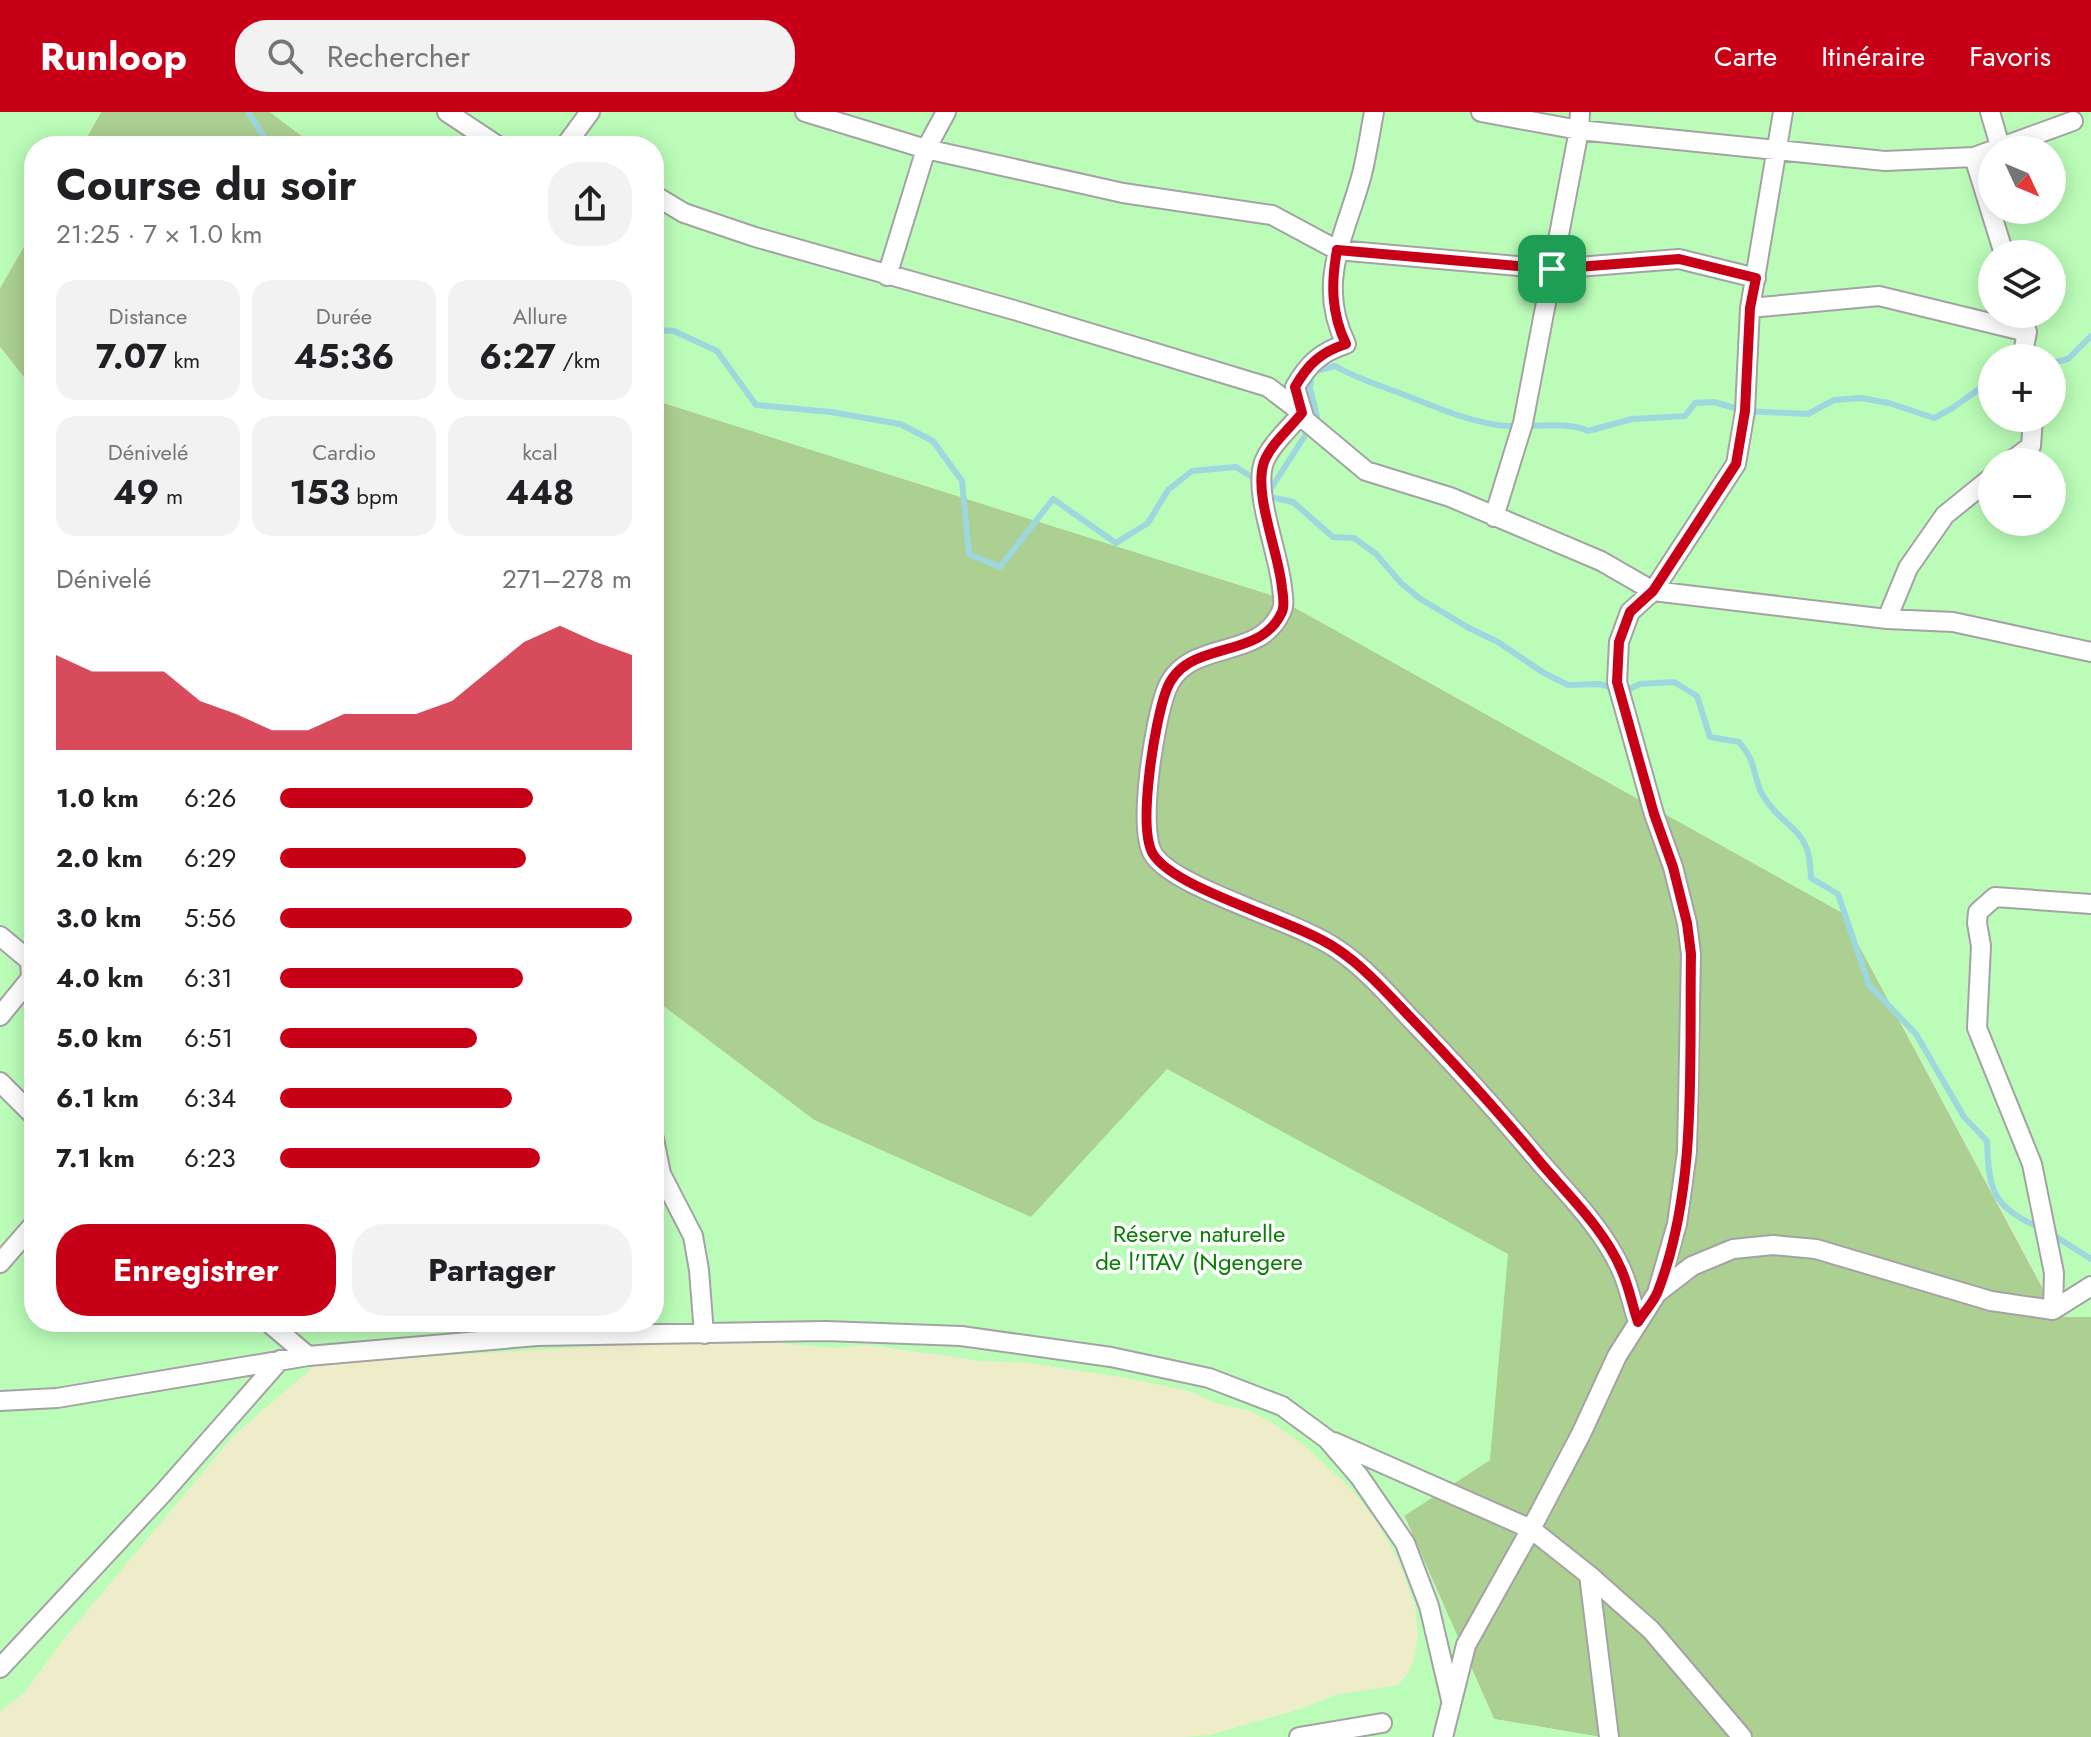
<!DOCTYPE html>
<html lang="fr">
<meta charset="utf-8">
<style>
:root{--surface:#fff;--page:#f2f2f2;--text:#202124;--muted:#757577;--accent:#c70018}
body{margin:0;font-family:Jost,sans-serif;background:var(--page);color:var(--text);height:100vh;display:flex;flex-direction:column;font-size:30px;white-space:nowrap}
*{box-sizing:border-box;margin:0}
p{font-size:26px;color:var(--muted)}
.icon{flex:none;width:44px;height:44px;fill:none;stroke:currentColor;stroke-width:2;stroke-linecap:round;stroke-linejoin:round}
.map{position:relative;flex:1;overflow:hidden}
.sheet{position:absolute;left:24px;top:24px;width:640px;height:1196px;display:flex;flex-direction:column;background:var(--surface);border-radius:32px;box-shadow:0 4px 20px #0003}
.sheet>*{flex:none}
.needle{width:52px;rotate:134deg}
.tools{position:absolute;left:1978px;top:24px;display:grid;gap:16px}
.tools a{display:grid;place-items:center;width:88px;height:88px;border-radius:50%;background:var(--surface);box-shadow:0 4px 20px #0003;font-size:40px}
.pin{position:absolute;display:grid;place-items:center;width:68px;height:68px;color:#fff;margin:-34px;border-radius:16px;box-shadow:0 4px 12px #0006}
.round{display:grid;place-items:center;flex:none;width:84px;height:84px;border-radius:32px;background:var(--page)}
.head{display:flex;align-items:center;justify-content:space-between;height:136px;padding:0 32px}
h1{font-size:44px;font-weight:700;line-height:60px}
.stats{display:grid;grid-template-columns:repeat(3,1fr);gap:12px;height:136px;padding:8px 32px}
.stats div{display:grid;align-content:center;border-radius:20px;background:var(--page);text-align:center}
.stats b{font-size:34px;font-weight:700}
.stats small{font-size:22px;font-weight:400}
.stats p{font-size:22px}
.chart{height:224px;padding:16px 32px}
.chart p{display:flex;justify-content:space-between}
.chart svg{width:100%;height:144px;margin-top:8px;fill:var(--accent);opacity:.7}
.action{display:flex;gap:16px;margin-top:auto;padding:16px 32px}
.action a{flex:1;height:92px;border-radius:32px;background:var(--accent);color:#fff;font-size:32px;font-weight:700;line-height:92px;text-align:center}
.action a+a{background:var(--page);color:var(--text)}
ul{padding:0 32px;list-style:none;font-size:26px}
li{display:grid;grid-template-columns:128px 96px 1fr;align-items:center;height:60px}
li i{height:20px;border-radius:10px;background:var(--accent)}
header{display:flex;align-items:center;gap:48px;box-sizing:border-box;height:112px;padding:0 40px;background:var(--accent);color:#fff}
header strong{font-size:38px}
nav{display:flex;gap:44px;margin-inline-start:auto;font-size:28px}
.search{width:560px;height:72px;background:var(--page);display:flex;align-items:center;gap:20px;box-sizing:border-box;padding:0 28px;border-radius:32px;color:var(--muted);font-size:30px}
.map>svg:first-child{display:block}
.farmland{fill:#efedc9}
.forest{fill:#acd092}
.park{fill:#bbfdb8;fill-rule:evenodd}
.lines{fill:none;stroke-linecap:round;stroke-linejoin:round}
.stream{stroke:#9dd8df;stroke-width:6}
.street-casing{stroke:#a3a3a3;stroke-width:22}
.street{stroke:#fff;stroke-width:18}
.route-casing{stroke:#fff;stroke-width:16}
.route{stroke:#c70018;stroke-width:10}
.labels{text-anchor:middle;stroke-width:7;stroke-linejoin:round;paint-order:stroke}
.park-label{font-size:24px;fill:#087f04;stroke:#fff}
</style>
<header>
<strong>Runloop</strong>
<div class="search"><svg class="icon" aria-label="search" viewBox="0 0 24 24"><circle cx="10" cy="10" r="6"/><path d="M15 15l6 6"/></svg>Rechercher</div>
<nav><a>Carte</a><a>Itinéraire</a><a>Favoris</a></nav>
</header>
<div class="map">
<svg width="2091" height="1625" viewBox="0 0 2091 1625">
<rect width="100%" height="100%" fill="#eee8e0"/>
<!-- farmland -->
<path class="farmland" d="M 777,1231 L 834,1236 L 868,1233 L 982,1249 L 1028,1251 L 1120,1265 L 1189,1279 L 1216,1291 L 1250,1299 L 1271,1310 L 1305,1334 L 1350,1376 L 1377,1410 L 1399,1450 L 1415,1494 L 1418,1525 L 1414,1547 L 1408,1561 L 1399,1572 L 1393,1574 L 1338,1582 L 1300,1597 L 1209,1623 L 1184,1625 L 0,1625 L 0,1600 L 25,1580 L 63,1528 L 234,1323 L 318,1251 L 618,1233 Z"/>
<!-- forest -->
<path class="forest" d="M 101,0 L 270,0 L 315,34 L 82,34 Z
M 34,117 L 34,278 L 0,235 L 0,176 Z
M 654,288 L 1274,484 L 1841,800 L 2058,1205 L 2091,1205 L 2091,1625 L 1600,1625 L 1494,1607 L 1404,1403 L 1490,1348 L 1168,957 L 1032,1106 L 814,1008 L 654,887 Z"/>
<!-- park -->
<path class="park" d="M 0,0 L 101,0 L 82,34 L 34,34 L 34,117 L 0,176 Z
M 270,0 L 2091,0 L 2091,1205 L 2059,1205 L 1841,800 L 1274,484 L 654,288 L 654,34 L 315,34 ZM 1992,38 L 2052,38 L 2052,98 L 1992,98 ZM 1992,142 L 2052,142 L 2052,202 L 1992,202 ZM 1992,246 L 2052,246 L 2052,306 L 1992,306 ZM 1992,350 L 2052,350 L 2052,410 L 1992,410 Z
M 0,235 L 34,278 L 34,1210 L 654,1210 L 654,887 L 814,1008 L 1031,1105 L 1167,957 L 1508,1142 L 1490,1348 L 1404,1404 L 1494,1607 L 1600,1625 L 1184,1625 L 1209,1623 L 1300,1597 L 1338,1582 L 1393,1574 L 1399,1572 L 1408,1561 L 1414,1547 L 1418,1525 L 1415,1494 L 1399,1450 L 1377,1410 L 1350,1376 L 1305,1334 L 1271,1310 L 1250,1299 L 1216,1291 L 1189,1279 L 1120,1265 L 1028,1251 L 982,1249 L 868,1233 L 834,1236 L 777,1231 L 618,1233 L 318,1251 L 234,1323 L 63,1528 L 25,1580 L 0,1600 Z"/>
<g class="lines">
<!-- stream -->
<path class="stream" d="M 248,0 L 270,34
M 654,218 L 674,219 L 717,239 L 756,293 L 831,300 L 900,312 L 933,329 L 962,369 L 969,442 L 1000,455 L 1053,387 L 1116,431 L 1148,411 L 1168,378 L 1192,359 L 1236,355 L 1258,369
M 2052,251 L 2068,247 L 2091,224
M 1270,378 L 1317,305 L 1310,276 L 1312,260 L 1335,254 C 1352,264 1367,269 1386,276 C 1423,289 1458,307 1497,313 C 1524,317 1566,308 1588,319 L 1632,307 L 1685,304 L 1695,291 L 1714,290 L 1745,299 L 1808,302 L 1834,288 L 1861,286 L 1889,291 L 1934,306 L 1951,297 L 1992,268
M 1270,380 L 1270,385 L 1293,390 L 1333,425 L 1354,426 L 1376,442 L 1401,471 L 1419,486 L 1469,516 L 1498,530 L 1544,561 L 1568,573 L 1599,572 L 1615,576
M 1623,580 L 1640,572 L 1674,570 L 1697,584 L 1710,625 L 1739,630 C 1743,635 1747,640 1750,646 C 1755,657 1756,671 1762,682 C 1785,721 1810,711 1811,766 L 1838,782 L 1869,873 L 1916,922 L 1964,1005 L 1987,1029 C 1989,1079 1992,1094 2040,1116
M 2050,1121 L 2091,1147"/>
<!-- street casing -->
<g class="street-casing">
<path id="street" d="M 447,0 L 498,34
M 805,0 L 926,37 L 1123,81 L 1272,103 L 1337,138 L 1552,157 L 1679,147 L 1756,166
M 1374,0 C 1370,21 1367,42 1362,62 C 1346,123 1315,169 1346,232 C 1321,240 1308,252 1295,275 L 1305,308 L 1366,359 L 1450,385 L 1601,449 L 1653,479 L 1887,507 L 1953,510 L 2091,540
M 1481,0 L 1579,18 L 1885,49 L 1974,45 L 2073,9
M 1990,0 L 2000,34
M 565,34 L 590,0
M 1974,45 L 2004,142
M 654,83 L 684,101 L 755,125 L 1014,198 L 1268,275 L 1302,301
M 887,164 L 926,37 L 946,0
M 1750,196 L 1879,184 L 2027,220
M 2022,246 L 2027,220 L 2022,202
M 1302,301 C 1290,316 1271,332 1264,350 C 1253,381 1279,441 1282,476 C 1283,484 1285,493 1281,500 C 1259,551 1185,525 1166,579 C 1155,608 1137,715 1153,742 C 1175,777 1296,808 1337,837 C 1363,854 1387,881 1408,904 C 1454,951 1498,1000 1540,1050 C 1569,1083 1603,1117 1621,1157 C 1629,1174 1632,1193 1638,1210
M 2010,350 L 2031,334 L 2033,306
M 1494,405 L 1523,311 L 1579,18 L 1580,0
M 1887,507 L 1908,456 L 1945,403 L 1992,365
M 0,824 L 30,849 L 31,866 L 0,904
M 0,970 L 34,1004
M 654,1027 L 661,1062 L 693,1124 L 699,1158 L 704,1222
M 0,1151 L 34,1112
M 1657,1181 L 1677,1112 L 1687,1040 L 1691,842 L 1687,811 L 1673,755 L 1654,702 L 1617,570 L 1619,530 L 1630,500 L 1653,479 L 1736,352 L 1745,299 L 1750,196 L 1783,0
M 2053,1198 L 2054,1161 L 2032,1052 L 1977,916 L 1981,834 L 1977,811 L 1978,800 L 1995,785 L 2091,792
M 268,1210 L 308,1244
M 0,1289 L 57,1286 L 308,1244 L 537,1224 L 826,1219 L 961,1224 L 1111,1245 L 1209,1266 L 1282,1294 L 1327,1327 L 1359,1364 L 1405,1431 L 1429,1494 L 1451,1588
M 1334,1330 L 1531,1417 L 1589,1463 L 1651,1518 L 1742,1625
M 1589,1463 L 1609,1625
M 0,1556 L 163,1381 L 280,1248
M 1299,1625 L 1382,1611
M 1443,1625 L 1466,1533 L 1531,1417 L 1581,1322 L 1617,1244 L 1657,1181 L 1692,1154 L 1733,1137 L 1773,1133 L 1816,1137 L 1991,1189 L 2053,1198 L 2091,1174"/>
</g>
<!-- street -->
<use href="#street" class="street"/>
</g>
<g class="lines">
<!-- route casing -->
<g class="route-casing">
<path id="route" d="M 1337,138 L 1552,157 L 1679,147 L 1756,166 L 1750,196 L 1745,299 L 1736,352 L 1653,479 L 1630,500 L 1619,530 L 1617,570 L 1654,702 L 1673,755 L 1687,811 L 1691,842 C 1689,951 1698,1075 1658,1179 C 1654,1190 1644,1200 1638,1210 C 1632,1193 1629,1174 1621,1157 C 1604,1117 1568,1083 1540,1050 C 1498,999 1454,951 1409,904 C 1387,881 1363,854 1337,837 C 1295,808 1175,778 1153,742 C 1137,715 1155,609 1166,579 C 1185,525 1259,551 1282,500 C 1285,493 1283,484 1282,476 C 1279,441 1253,382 1264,350 C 1271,332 1290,316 1302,301 L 1295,275 C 1308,252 1321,240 1346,232 C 1331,201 1331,171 1337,138 Z"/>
</g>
<!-- route -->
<use href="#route" class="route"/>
</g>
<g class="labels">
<!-- park labels -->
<g class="park-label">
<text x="1199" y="1130">Réserve naturelle<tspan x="1199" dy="28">de l'ITAV (Ngengere</tspan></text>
</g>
</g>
</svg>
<div class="tools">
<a><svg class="needle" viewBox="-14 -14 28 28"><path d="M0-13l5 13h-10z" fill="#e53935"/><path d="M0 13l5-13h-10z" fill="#757577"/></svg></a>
<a><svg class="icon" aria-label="layers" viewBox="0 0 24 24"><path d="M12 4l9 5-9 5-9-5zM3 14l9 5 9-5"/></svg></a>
<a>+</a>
<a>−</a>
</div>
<div class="pin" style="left:1552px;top:157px;background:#1e9e55"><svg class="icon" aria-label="arrive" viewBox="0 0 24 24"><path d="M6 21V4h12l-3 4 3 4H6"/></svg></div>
<section class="sheet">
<div class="head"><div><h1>Course du soir</h1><p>21:25 · 7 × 1.0 km</p></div><a class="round"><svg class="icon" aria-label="share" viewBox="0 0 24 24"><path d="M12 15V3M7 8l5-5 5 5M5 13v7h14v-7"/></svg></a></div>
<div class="stats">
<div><p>Distance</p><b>7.07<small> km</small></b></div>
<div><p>Durée</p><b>45:36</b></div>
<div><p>Allure</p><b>6:27<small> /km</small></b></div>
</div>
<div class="stats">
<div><p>Dénivelé</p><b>49<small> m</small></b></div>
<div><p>Cardio</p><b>153<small> bpm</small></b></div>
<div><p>kcal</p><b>448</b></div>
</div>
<div class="chart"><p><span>Dénivelé</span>271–278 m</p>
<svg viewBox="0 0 160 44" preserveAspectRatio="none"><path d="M0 44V15L10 20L20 20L30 20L40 29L50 33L60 38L70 38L80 33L90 33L100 33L110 29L120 20L130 11L140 6L150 11L160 15V44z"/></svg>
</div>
<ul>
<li><b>1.0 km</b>6:26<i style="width:72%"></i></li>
<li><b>2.0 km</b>6:29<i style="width:70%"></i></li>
<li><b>3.0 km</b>5:56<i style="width:100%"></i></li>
<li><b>4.0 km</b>6:31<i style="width:69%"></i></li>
<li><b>5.0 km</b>6:51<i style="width:56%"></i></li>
<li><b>6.1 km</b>6:34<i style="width:66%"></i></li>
<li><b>7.1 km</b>6:23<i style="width:74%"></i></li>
</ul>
<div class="action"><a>Enregistrer</a><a>Partager</a></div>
</section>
</div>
